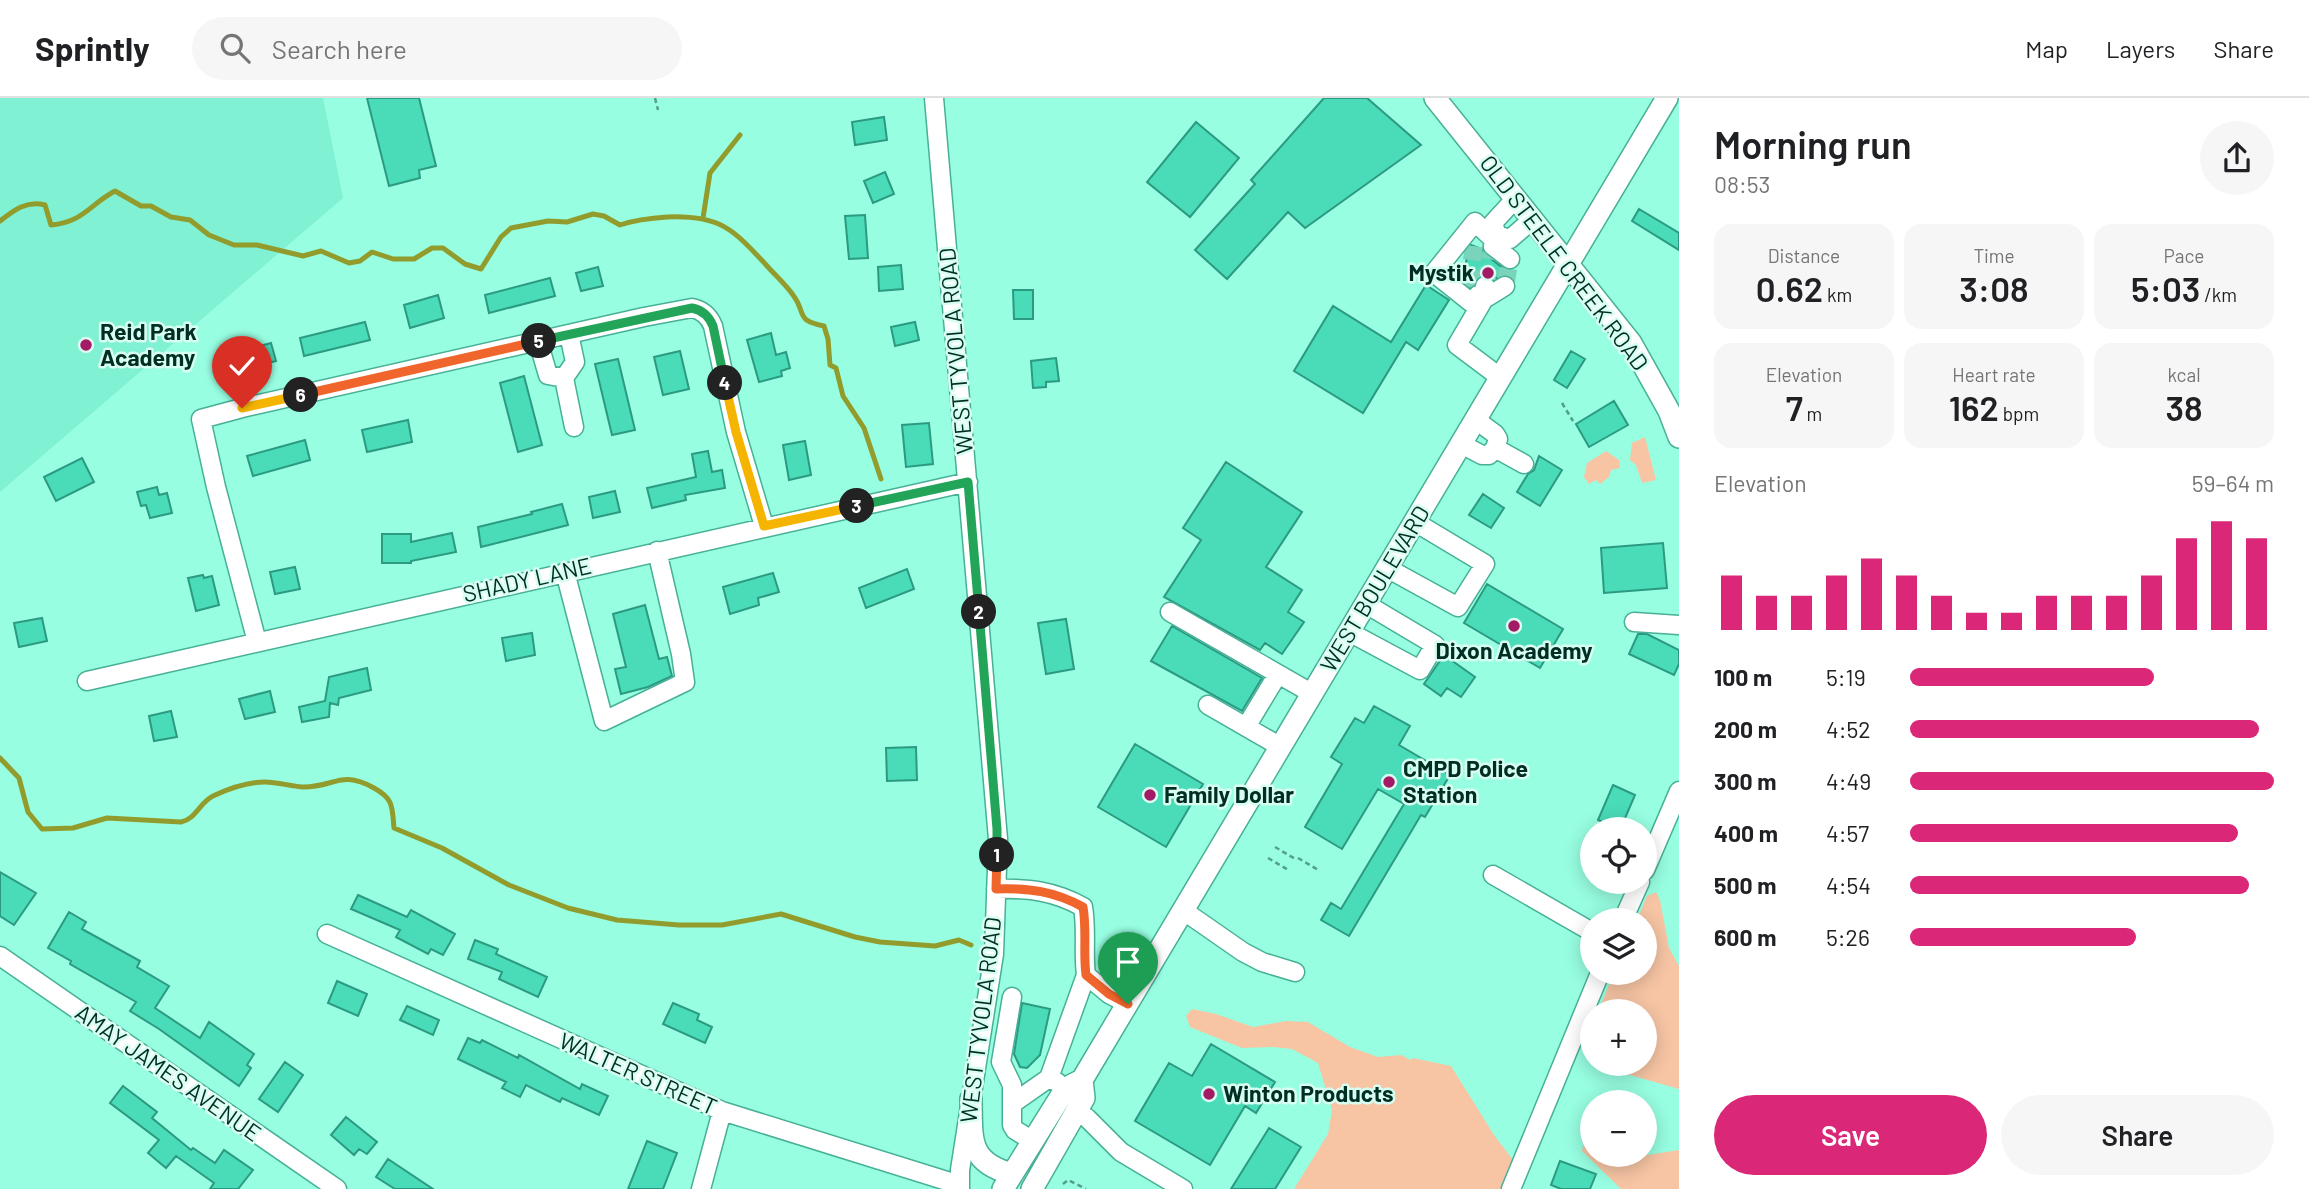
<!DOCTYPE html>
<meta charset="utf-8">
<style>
:root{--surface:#fff;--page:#f6f6f6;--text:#202124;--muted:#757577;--line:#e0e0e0;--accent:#db2777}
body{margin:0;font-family:Barlow,sans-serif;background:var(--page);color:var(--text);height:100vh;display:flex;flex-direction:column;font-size:26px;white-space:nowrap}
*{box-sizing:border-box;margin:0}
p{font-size:23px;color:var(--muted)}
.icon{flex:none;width:38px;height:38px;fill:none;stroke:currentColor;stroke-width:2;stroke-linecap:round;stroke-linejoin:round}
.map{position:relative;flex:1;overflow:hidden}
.side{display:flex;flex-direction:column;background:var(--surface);width:630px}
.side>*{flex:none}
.controls{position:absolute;left:1580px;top:719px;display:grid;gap:14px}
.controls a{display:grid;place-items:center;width:77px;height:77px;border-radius:50%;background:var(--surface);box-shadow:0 4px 18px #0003;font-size:35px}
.pin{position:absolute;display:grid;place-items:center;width:60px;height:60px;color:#fff;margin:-72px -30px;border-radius:50% 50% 50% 0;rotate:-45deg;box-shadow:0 0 7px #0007}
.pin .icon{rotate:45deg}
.km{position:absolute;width:35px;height:35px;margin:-18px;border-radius:50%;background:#222;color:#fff;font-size:19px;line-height:35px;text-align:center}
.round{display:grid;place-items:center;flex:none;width:74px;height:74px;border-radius:37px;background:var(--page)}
.summary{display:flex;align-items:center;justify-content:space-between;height:119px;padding:0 35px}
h1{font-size:38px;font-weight:600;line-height:52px}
.figures{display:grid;grid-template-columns:repeat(3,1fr);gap:10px;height:119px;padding:7px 35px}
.figures div{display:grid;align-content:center;border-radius:18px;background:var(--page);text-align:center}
.figures b{font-size:35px;font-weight:600}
.figures small{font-size:19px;font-weight:400}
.figures p{font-size:19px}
.chart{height:196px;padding:14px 35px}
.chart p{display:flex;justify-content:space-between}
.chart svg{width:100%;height:126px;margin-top:7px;stroke:var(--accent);stroke-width:6}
.action{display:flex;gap:14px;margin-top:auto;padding:14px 35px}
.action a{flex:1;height:80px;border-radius:42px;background:var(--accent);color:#fff;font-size:28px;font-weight:600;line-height:80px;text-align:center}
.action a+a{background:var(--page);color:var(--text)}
ul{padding:0 35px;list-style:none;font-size:23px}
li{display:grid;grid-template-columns:112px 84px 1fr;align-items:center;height:52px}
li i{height:18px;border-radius:9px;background:var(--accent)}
header{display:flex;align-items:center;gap:42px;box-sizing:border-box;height:98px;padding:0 35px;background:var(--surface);border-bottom:2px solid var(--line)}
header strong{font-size:33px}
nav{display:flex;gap:38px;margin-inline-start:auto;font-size:24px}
.search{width:490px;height:63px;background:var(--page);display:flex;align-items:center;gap:18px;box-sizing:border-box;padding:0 24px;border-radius:38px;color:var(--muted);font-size:26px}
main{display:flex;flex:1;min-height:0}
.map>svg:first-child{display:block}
.built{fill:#80f1d3}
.green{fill:#f7c5a4}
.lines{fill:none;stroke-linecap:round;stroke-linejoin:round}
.stream{stroke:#929c2d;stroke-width:5}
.building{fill:#4adbb9;stroke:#2c9a81;stroke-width:2}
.minor-tunnel{stroke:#79d4bb;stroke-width:18;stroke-dasharray:18 9;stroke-linecap:butt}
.minor-casing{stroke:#47b096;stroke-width:21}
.major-casing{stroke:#47b096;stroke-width:24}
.path{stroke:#529f8a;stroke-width:2.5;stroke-dasharray:5 3.5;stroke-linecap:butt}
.minor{stroke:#fff;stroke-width:18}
.major{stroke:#fff;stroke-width:21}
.split-1-casing{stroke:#fff;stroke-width:14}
.split-2-casing{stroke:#fff;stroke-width:14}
.split-3-casing{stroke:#fff;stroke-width:14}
.split-4-casing{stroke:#fff;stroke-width:14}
.split-5-casing{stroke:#fff;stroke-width:14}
.split-6-casing{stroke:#fff;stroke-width:14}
.split-7-casing{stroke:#fff;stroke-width:14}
.split-1{stroke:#f0652b;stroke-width:9}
.split-2{stroke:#22a559;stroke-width:9}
.split-3{stroke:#22a559;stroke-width:9}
.split-4{stroke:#f5b400;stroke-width:9}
.split-5{stroke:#22a559;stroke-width:9}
.split-6{stroke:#f0652b;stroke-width:9}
.split-7{stroke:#f5b400;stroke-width:9}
.poi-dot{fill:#a41b65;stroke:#d8fdf1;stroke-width:2.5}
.labels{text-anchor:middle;stroke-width:5;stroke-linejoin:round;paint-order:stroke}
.street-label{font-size:23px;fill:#002e24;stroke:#d8fdf1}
.poi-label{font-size:23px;font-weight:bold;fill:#002e24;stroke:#d8fdf1;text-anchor:start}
</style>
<header>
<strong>Sprintly</strong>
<div class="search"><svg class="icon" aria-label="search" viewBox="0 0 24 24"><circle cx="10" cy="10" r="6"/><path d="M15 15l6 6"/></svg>Search here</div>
<nav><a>Map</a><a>Layers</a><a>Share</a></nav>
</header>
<main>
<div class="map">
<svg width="1679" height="1091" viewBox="0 0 1679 1091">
<rect width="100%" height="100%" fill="#97fee1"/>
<!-- built -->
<path class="built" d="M 0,0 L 323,0 L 343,100 L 0,394 Z"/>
<!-- green -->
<path class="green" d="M 1645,339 L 1656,382 L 1642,385 L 1636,367 L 1630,362 L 1632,345 Z
M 1606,353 L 1619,362 L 1620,370 L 1611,372 L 1609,379 L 1600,386 L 1596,382 L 1589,386 L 1584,379 L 1587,365 Z
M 1656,794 L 1660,802 L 1669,850 L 1679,868 L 1679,991 L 1609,971 L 1602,966 L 1645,966 L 1645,914 L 1598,913 L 1614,875 L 1645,875 L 1645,822 L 1637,822 L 1647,798 Z
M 1192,911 L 1216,916 L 1253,929 L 1286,923 L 1308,924 L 1350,949 L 1378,959 L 1401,957 L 1411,962 L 1413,960 L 1451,968 L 1494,1037 L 1513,1062 L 1501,1091 L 1294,1091 L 1328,1036 L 1332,1012 L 1318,965 L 1292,951 L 1273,949 L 1242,950 L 1190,929 L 1186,918 Z
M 1592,1036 L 1592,1057 L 1641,1058 L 1679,1052 L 1679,1091 L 1621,1091 L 1582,1053 L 1585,1039 Z"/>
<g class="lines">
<!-- stream -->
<path class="stream" d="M 703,120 L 710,75 L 740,37
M 0,123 C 14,112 27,102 45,107 L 51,127 C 84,124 90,106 115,93 L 141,108 L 151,108 L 171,119 L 190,122 L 209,137 L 234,147 L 257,147 L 303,158 L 321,153 L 349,165 L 360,163 L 372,154 L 393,161 L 414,161 L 432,150 L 443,150 L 465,166 L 481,171 L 501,139 L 511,130 L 548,123 L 567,124 L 593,116 L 604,118 L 620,127 C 635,122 651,120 667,119 C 721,117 733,131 768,169 C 776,178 786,187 793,197 C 807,215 794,222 824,228 L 828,241 L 830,267 L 836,270 L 843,298 L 864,330 L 881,381
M 0,660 L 19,680 L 28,714 L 42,731 L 73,730 L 107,720 L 181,724 C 196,721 200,704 213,698 C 230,690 247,684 265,684 C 277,684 290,688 302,689 C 334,690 340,671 374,690 C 394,701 392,709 394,730 L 442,750 L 509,787 L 568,810 L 617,822 L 679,827 L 722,827 L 781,816 L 855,839 L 880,844 L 935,848 L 959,842 L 971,847"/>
</g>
<!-- building -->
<path class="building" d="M 367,0 L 419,0 L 436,68 L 419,72 L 420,80 L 389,88 Z
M 1324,0 L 1367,0 L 1421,47 L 1305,130 L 1288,114 L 1227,181 L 1195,152 L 1255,86 L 1251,82 Z
M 884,19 L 887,42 L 855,47 L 852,24 Z
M 1196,24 L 1239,60 L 1190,119 L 1147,84 Z
M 885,74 L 894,96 L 873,105 L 864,83 Z
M 1639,111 L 1679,135 L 1679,152 L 1632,123 Z
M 865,117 L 868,160 L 849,161 L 845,118 Z
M 1471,147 L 1482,151 L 1486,157 L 1503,170 L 1512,172 L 1511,178 L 1504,177 L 1494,181 L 1487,177 L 1481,178 L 1470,189 L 1462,183 L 1469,150 Z
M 901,167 L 903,191 L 879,193 L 878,169 Z
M 598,169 L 603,188 L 581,193 L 576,175 Z
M 550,180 L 555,198 L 489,215 L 485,197 Z
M 1426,187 L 1449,202 L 1418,252 L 1406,244 L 1363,315 L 1294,273 L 1333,208 L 1391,244 Z
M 1013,192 L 1033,192 L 1033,221 L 1014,221 Z
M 438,197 L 444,220 L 410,230 L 404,207 Z
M 365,224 L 370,242 L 304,258 L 300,240 Z
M 915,224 L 919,242 L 895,248 L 891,229 Z
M 771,235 L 776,257 L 786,254 L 790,270 L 781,273 L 782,278 L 759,284 L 747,242 Z
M 271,245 L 276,263 L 253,269 L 249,251 Z
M 680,253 L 689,291 L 663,297 L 654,259 Z
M 1571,253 L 1585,261 L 1567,290 L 1554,282 Z
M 1056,260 L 1059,283 L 1046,284 L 1046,289 L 1033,290 L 1031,263 Z
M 618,261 L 635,332 L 612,337 L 595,266 Z
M 524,278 L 542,347 L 518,354 L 500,285 Z
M 1614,303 L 1628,327 L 1589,349 L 1576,326 Z
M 408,322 L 412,344 L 367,354 L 362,332 Z
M 929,325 L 933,366 L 906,369 L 902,327 Z
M 305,342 L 310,362 L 253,378 L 247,358 Z
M 805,343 L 811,377 L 789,382 L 783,347 Z
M 708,353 L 712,374 L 722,372 L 725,390 L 685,397 L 686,402 L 652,410 L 647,390 L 696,379 L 692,356 Z
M 1539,358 L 1562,372 L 1540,408 L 1517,394 L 1528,376 L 1534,372 Z
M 82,360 L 94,384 L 56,403 L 44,379 Z
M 1226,364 L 1302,414 L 1266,469 L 1302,492 L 1288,514 L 1304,524 L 1282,556 L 1265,545 L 1260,552 L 1164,499 L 1201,442 L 1183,430 Z
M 157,389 L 159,397 L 167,395 L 172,415 L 150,420 L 146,407 L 141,408 L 137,394 Z
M 615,393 L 620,414 L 593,420 L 589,399 Z
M 1483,396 L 1504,410 L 1491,430 L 1469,417 Z
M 562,406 L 568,427 L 481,449 L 478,429 L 532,416 L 531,414 Z
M 452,435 L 456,454 L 411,463 L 411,465 L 382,465 L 382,436 L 411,436 L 411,444 Z
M 1663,445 L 1667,490 L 1604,495 L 1601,450 Z
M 295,469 L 300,491 L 275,496 L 270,474 Z
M 907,471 L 914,491 L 866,510 L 859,490 Z
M 773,475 L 779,494 L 758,500 L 759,507 L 730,516 L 723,489 Z
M 203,477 L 204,480 L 212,478 L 219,507 L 196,513 L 188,480 Z
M 1487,486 L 1563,531 L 1540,570 L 1464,525 Z
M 645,507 L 659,561 L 667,559 L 672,578 L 648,589 L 621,596 L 615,571 L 626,569 L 613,516 Z
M 42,520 L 47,543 L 19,549 L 14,525 Z
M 1066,521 L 1074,571 L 1046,576 L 1038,525 Z
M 1172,528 L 1262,580 L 1242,613 L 1151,563 Z
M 532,535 L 535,557 L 506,563 L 502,540 Z
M 1638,536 L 1647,536 L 1679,552 L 1679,566 L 1674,577 L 1629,556 Z
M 1444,557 L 1475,579 L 1461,599 L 1447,590 L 1441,598 L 1424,586 Z
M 367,570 L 371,592 L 339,600 L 338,607 L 330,605 L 329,619 L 302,624 L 299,609 L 325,603 L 329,579 Z
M 270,593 L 275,614 L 245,621 L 239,601 Z
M 1374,608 L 1410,628 L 1399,647 L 1450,677 L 1425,719 L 1421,717 L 1349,838 L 1321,822 L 1331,805 L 1341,811 L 1404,706 L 1378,691 L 1342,751 L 1305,729 L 1342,666 L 1331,659 L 1355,620 L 1364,625 Z
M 171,613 L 177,639 L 154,643 L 149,618 Z
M 1135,646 L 1203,686 L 1166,749 L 1098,709 Z
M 916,649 L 917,682 L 887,683 L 886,650 Z
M 1613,687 L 1635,697 L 1620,732 L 1598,722 Z
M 0,774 L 36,795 L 14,827 L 0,818 Z
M 358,797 L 407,819 L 411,812 L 455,836 L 443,857 L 431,851 L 428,856 L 396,839 L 400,832 L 351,811 Z
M 69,814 L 86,824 L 82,831 L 140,863 L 137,869 L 169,888 L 155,910 L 200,940 L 209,924 L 254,956 L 247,967 L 251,970 L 239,988 L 159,931 L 130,913 L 136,904 L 70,866 L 71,863 L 48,850 Z
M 475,842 L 498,851 L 496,856 L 547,879 L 538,899 L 499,881 L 502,874 L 468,861 Z
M 337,883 L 367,896 L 358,918 L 328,905 Z
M 673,905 L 699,916 L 697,922 L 712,929 L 705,945 L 663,926 Z
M 1022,905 L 1050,911 L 1040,957 L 1027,970 L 1020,969 L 1014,956 Z
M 407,908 L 439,922 L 433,937 L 400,922 Z
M 468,940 L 480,945 L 482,942 L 518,960 L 519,957 L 580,991 L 582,986 L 608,998 L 599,1017 L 562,1000 L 560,1004 L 526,987 L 520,999 L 502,990 L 506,984 L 458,961 Z
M 1211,946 L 1275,984 L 1256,1015 L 1245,1008 L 1210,1067 L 1135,1023 L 1169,965 L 1192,978 Z
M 285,964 L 303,977 L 278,1014 L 259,1001 Z
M 123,988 L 157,1014 L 152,1020 L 191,1052 L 193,1050 L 215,1065 L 224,1052 L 253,1072 L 238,1091 L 210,1091 L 214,1085 L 176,1058 L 166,1070 L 148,1055 L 159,1042 L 110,1005 Z
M 346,1019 L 377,1044 L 367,1056 L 359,1051 L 354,1057 L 331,1037 Z
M 1269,1030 L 1301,1049 L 1275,1091 L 1231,1091 Z
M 647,1043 L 677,1055 L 663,1091 L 628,1091 Z
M 388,1061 L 433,1091 L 395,1091 L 376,1079 Z
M 1560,1063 L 1596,1076 L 1590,1091 L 1561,1091 L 1551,1087 Z"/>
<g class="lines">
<!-- minor-tunnel -->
<path class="minor-tunnel" d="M 1485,188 L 1492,154
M 1505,188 L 1510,161
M 1468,189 L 1474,148"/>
<!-- minor casing -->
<g class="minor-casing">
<path id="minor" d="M 934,0 L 998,741 L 994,856 L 960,1072 L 960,1091
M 1515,101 L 1493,125 L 1497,137 L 1510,141 L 1532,122
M 1497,137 L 1493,148 L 1510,161
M 1485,188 L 1484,201 L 1457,247 L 1501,280
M 1478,197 L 1484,201 L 1505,188
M 1478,210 L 1434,175 L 1475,124 L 1495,143
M 538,243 L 548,277 L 564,280 L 575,264 L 569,236
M 564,280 L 574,329
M 1461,346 L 1482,357 L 1489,357 L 1495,350 L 1498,341 L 1495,336 L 1476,322
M 1495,350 L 1524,366
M 1387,470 L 1458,509 L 1485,466 L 1415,424
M 565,474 L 604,623 L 685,584 L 681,556 L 657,453
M 1170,514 L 1313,596
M 1634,524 L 1679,527
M 1349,534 L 1420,572 L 1435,547 L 1366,506
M 257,544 L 216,389 L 201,321 L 242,310 L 644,219 L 692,210 C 702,212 709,218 713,228 L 736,334 L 764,428
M 87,583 L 968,384
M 1208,607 L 1281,649
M 1246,629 L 1278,576
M 1645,772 L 1679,693
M 1493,777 L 1592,834
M 996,791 C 1029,790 1054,793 1083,809 C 1087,832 1083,854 1086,877
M 1184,813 L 1243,854 L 1262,864 L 1295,874
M 1623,822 L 1640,784
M 327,836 L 722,1013 L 960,1087
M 0,858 L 337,1091
M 1012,899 L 1001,964 L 1012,987 L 1012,1027 L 1015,1032 L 1033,1043
M 1049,980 L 1086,877 L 1109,896 L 1128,906
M 1012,1006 L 1049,980 L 1057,984
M 1077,1014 L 1087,1020 L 1121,1054 L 1183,1091
M 701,1091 L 722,1013
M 1511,1091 L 1600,875"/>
</g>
<!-- major casing -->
<g class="major-casing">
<path id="major" d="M 1435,0 L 1631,245 L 1669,313 L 1679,339
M 971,1001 C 972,1040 967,1064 1012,1076
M 1003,1091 L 1066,990 L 1082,982 L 1667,0
M 1032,1091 L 1084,1000 L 1082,982"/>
</g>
<!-- path -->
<path class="path" d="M 655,0 L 658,12
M 1562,305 L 1573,323
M 1275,749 L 1297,762
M 1268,760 L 1290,773
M 1298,760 L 1320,773
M 1063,1086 L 1068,1082 L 1086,1091"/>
<!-- minor -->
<use href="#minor" class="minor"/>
<!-- major -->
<use href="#major" class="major"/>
</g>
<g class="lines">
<!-- split-1 casing -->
<g class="split-1-casing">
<path id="split-1" d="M 997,757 L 996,791 C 1029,790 1054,793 1083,809 C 1087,832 1083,854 1086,877 L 1109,896 L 1128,906"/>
</g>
<!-- split-2 casing -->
<g class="split-2-casing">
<path id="split-2" d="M 979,514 L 997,731 L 997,757"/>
</g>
<!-- split-3 casing -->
<g class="split-3-casing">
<path id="split-3" d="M 857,408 L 968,384 L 979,514"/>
</g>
<!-- split-4 casing -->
<g class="split-4-casing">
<path id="split-4" d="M 725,285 L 736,334 L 764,428 L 857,408"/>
</g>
<!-- split-5 casing -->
<g class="split-5-casing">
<path id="split-5" d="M 539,243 L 692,210 C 702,212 709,218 713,228 L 725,285"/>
</g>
<!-- split-6 casing -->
<g class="split-6-casing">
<path id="split-6" d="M 301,297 L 539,243"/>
</g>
<!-- split-7 casing -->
<g class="split-7-casing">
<path id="split-7" d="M 242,310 L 301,297"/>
</g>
<!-- split-1 -->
<use href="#split-1" class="split-1"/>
<!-- split-2 -->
<use href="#split-2" class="split-2"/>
<!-- split-3 -->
<use href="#split-3" class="split-3"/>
<!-- split-4 -->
<use href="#split-4" class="split-4"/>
<!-- split-5 -->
<use href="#split-5" class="split-5"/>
<!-- split-6 -->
<use href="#split-6" class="split-6"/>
<!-- split-7 -->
<use href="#split-7" class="split-7"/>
</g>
<!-- markers -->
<g class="poi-dot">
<circle cx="1488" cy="175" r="7"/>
<circle cx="86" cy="247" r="7"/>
<circle cx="1514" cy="528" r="7"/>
<circle cx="1389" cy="684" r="7"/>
<circle cx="1150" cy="697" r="7"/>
<circle cx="1209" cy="996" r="7"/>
</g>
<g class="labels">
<!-- street labels -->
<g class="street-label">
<text transform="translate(1564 165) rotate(53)" y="8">OLD STEELE CREEK ROAD</text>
<text transform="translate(956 253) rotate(-95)" y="8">WEST TYVOLA ROAD</text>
<text transform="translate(527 482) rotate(-13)" y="8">SHADY LANE</text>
<text transform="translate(1375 491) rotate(-59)" y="8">WEST BOULEVARD</text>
<text transform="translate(981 922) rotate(-83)" y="8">WEST TYVOLA ROAD</text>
<text transform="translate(168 975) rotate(35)" y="8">AMAY JAMES AVENUE</text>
<text transform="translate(638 976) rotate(24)" y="8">WALTER STREET</text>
</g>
<!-- poi labels -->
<g class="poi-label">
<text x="1474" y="183" text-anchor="end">Mystik</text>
<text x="100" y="242">Reid Park<tspan x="100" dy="26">Academy</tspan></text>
<text x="1514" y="561" text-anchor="middle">Dixon Academy</text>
<text x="1403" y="679">CMPD Police<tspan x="1403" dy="26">Station</tspan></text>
<text x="1164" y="705">Family Dollar</text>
<text x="1223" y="1004">Winton Products</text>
</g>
</g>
</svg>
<div class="controls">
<a><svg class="icon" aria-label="locate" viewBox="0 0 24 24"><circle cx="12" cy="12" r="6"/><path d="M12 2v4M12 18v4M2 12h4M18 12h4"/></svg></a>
<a><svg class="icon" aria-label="layers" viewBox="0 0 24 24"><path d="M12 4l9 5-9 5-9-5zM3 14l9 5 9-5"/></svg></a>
<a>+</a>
<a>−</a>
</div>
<div class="pin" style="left:1128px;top:906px;background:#1e9e55"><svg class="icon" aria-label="arrive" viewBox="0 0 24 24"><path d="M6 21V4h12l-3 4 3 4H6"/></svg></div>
<div class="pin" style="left:242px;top:310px;background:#d93025"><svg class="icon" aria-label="check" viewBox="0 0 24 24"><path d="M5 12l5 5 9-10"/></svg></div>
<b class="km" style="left:997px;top:757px">1</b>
<b class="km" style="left:979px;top:514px">2</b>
<b class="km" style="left:857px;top:408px">3</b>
<b class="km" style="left:725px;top:285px">4</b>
<b class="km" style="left:539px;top:243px">5</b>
<b class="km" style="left:301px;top:297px">6</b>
</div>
<section class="side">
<div class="summary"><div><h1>Morning run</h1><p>08:53</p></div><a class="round"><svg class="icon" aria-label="share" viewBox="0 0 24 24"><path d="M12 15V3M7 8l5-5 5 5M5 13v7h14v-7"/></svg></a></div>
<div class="figures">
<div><p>Distance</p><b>0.62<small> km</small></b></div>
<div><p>Time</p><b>3:08</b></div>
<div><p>Pace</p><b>5:03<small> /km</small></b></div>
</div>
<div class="figures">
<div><p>Elevation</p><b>7<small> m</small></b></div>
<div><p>Heart rate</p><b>162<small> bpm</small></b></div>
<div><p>kcal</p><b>38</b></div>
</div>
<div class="chart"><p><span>Elevation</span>59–64 m</p>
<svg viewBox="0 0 160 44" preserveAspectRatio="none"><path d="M5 44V25M15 44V32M25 44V32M35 44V25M45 44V19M55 44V25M65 44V32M75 44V38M85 44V38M95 44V32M105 44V32M115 44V32M125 44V25M135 44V12M145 44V6M155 44V12"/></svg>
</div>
<ul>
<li><b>100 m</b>5:19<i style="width:67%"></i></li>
<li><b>200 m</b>4:52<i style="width:96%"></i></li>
<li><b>300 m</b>4:49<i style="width:100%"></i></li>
<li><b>400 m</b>4:57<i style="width:90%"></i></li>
<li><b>500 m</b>4:54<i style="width:93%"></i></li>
<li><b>600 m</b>5:26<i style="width:62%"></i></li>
</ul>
<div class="action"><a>Save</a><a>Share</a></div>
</section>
</main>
